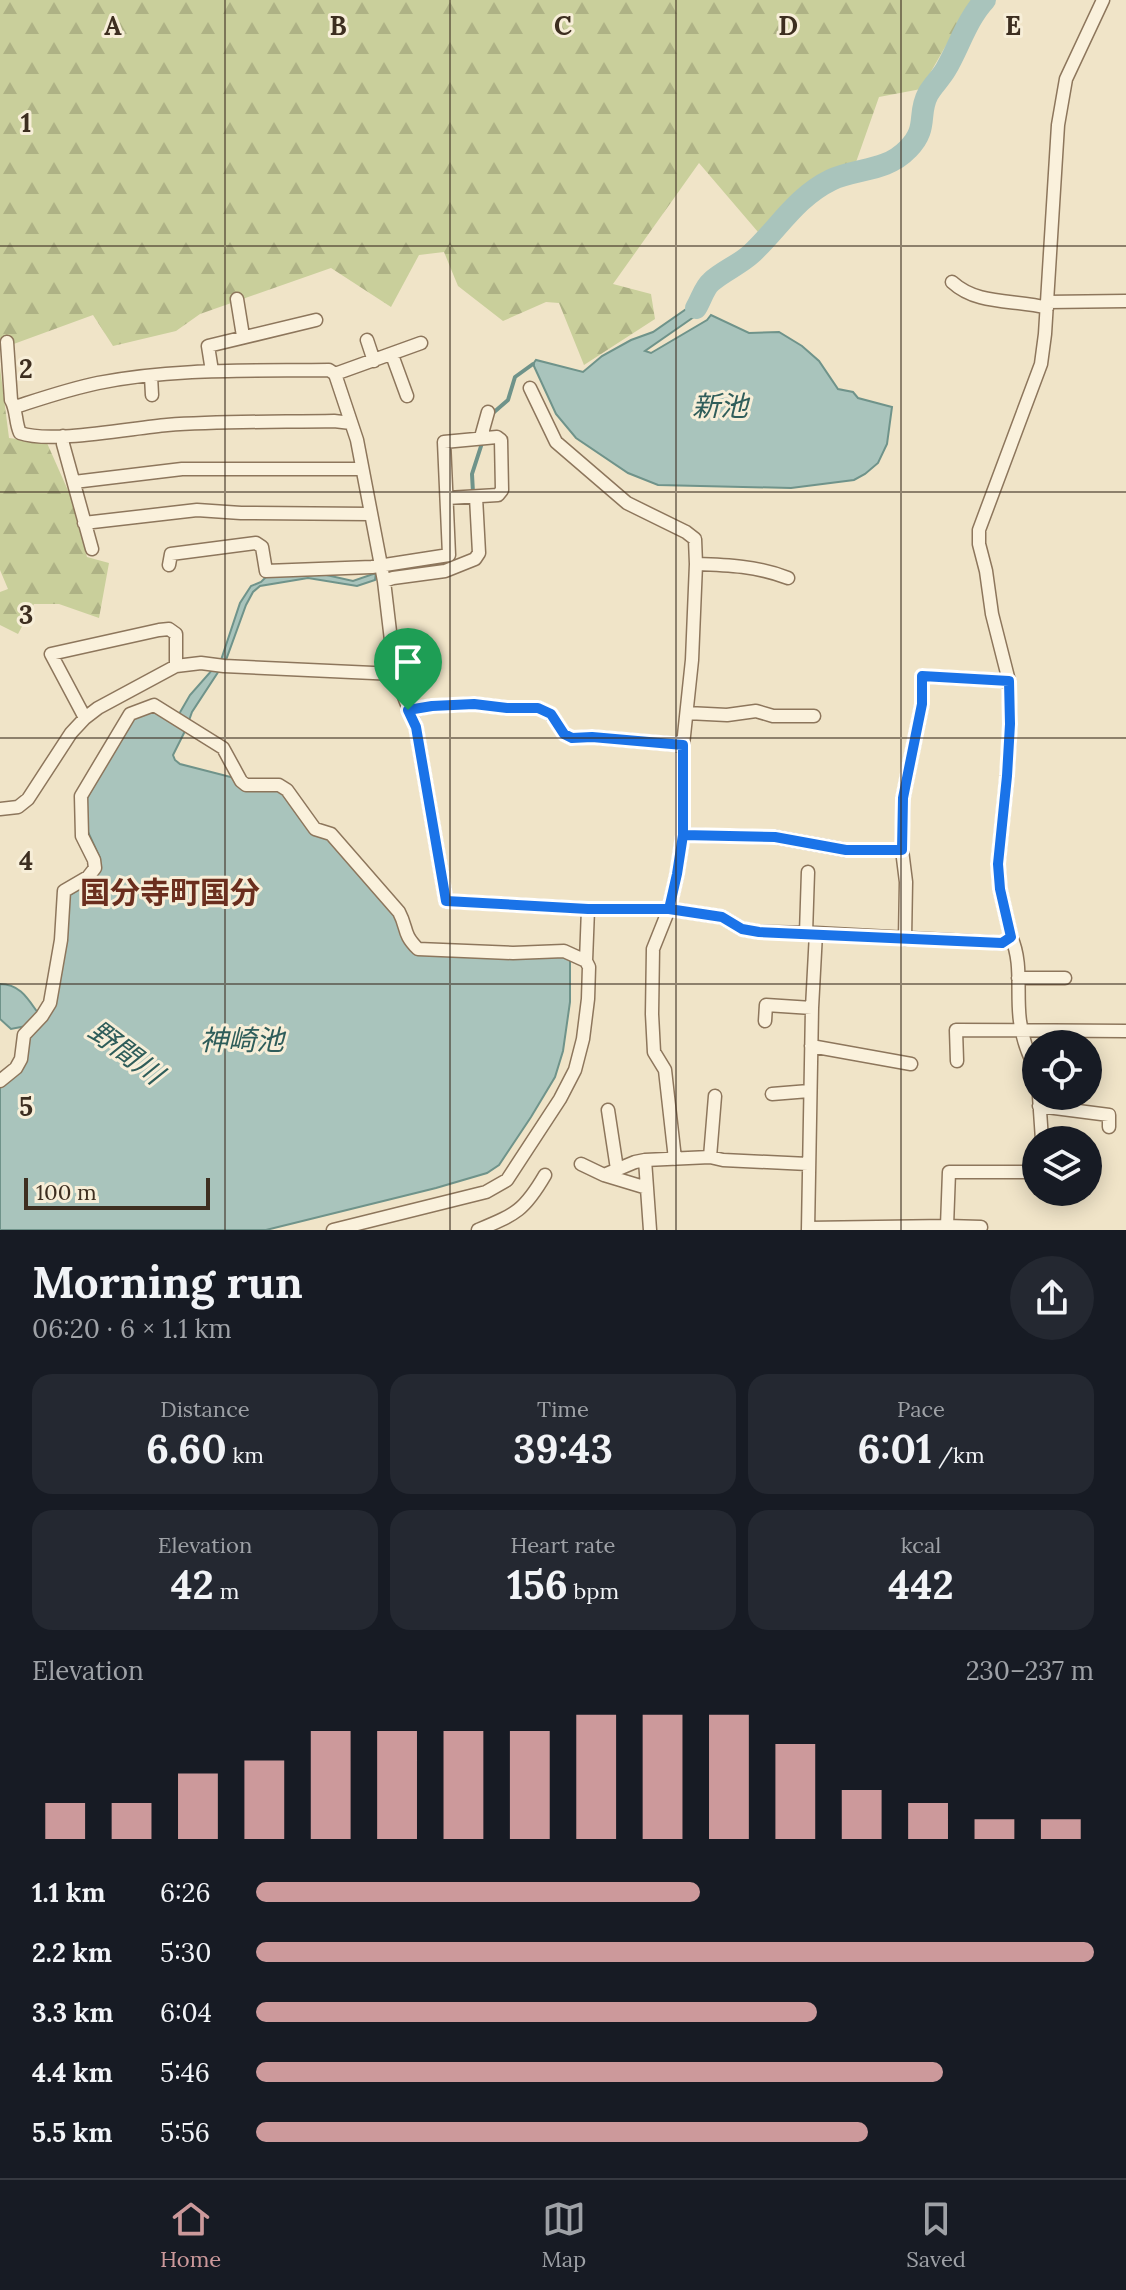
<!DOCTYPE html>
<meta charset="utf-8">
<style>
:root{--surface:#171b24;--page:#242831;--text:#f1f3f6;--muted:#9ea1a6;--line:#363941;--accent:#cc999b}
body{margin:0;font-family:Lora,"Noto Sans JP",serif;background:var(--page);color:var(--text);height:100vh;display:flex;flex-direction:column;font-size:30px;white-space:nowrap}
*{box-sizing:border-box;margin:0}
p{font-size:26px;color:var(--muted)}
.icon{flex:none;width:44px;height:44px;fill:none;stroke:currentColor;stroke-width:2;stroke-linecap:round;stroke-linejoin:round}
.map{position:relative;height:1230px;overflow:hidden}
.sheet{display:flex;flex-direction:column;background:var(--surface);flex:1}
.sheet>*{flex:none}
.controls{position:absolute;left:1022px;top:1030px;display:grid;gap:16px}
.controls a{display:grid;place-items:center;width:80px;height:80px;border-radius:50%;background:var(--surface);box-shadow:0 4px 20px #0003;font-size:40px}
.scale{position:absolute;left:24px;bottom:20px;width:186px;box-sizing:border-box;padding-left:8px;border:4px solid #3d2e20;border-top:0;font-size:22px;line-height:28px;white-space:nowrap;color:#3d2e20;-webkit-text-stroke:6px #f7eed8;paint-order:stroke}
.pin{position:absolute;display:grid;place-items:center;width:68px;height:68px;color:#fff;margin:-82px -34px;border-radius:50% 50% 50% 0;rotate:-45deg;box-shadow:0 0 8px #0007}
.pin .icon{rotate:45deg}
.round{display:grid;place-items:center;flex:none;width:84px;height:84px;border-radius:42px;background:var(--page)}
.head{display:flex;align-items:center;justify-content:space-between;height:136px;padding:0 32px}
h1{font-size:44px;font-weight:800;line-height:60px}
.metrics{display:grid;grid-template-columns:repeat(3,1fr);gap:12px;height:136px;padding:8px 32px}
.metrics div{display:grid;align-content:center;border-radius:20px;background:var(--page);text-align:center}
.metrics b{font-size:40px;font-weight:800}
.metrics small{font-size:22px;font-weight:400}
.metrics p{font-size:22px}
.chart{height:224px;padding:16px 32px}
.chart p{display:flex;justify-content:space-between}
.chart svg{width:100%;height:144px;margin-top:8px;stroke:var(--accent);stroke-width:6}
ul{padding:0 32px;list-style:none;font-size:26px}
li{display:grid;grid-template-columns:128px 96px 1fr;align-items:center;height:60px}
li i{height:20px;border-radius:10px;background:var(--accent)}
.menu{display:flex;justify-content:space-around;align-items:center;height:112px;border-top:2px solid var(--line);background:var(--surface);font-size:22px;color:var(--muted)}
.menu a{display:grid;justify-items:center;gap:4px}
.menu .active{color:var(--accent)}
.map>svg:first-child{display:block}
.forest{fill:url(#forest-firs)}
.water{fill:#a9c4bc;stroke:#6f938a;stroke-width:2}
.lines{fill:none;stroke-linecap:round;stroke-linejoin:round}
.stream{stroke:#6f938a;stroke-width:4}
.river{stroke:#a9c4bc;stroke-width:22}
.street-casing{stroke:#8d765c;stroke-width:15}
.street{stroke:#faf1dc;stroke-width:12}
.route-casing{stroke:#fff;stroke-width:16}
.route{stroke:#1a73e8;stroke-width:10}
.grid{fill:none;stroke:#3d2e20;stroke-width:2;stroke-opacity:0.55}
.labels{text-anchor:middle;stroke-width:6;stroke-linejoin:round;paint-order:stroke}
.water-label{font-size:28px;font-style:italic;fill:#2f5d5a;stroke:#f7eed8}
.quarter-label{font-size:30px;font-weight:bold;fill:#6b2e1e;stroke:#f7eed8}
.grid-label{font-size:26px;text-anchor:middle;font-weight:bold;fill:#3d2e20;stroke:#f7eed8;stroke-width:6;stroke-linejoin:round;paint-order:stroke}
</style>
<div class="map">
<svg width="1126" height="1230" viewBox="0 0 1126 1230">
<defs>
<pattern id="forest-firs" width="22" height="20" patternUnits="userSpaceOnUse" patternTransform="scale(2)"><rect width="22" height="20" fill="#c9cf9b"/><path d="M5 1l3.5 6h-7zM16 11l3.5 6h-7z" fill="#aeb285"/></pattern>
</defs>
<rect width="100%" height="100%" fill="#f0e4c8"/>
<!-- forest -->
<path class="forest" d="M 0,0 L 975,0 L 968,7 L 921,89 L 879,97 L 855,165 L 824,174 L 758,232 L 699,163 L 613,284 L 651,294 L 655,319 L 584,365 L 559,303 L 546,302 L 503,321 L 458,286 L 444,252 L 419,255 L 391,307 L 331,268 L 200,314 L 176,331 L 113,346 L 93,315 L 0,349 Z
M 0,367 L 9,438 L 47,443 L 70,495 L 87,557 L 109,563 L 99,618 L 59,604 L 34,604 L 18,634 L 0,625 L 0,592 L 8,589 L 0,570 Z"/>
<!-- water -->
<path class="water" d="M 692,305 L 701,312 L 645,351 L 651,353 L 707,320 L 711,315 L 749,333 L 779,332 L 802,346 L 819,361 L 838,389 L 853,392 L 858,398 L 892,407 L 887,444 L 878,463 L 865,474 L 854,480 L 791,488 L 658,485 L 628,473 L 576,438 L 556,414 L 533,364 L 536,360 L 583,372 L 602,356 L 631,340 L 653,332 Z
M 376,573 L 375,580 L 357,586 L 308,578 L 260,586 L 253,592 L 246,605 L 226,660 L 192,712 L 186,729 L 173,755 L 175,760 L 180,764 L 277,789 L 328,836 L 400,921 C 401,935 403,943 414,952 L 556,954 L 570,959 L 570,1002 L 563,1051 L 555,1077 L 531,1117 L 499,1165 L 487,1173 L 436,1188 L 266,1230 L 0,1230 L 0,1087 L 8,1078 L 25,1040 L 45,1019 L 70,895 L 94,880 L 99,870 L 100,858 L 88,832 L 86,800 L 130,719 L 153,710 L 175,721 L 190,695 L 221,660 L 240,603 L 251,586 L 261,582 L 266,577 L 322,574 L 353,581 Z
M 0,984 C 20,984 28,999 38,1013 L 26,1026 L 11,1029 L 0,1019 Z"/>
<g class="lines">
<!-- stream -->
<path class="stream" d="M 493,413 L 508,400 L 515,377 L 533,364
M 473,493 L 472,474 L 483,440
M 385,573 L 455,561"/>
<!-- river -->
<path class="river" d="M 696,308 C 701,300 704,288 711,282 C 723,271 739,265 751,254 C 778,229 796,197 831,180 C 857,168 886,172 908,149 C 929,128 917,114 928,94 C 933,85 941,78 946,69 C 959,47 967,19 985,0"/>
<!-- street casing -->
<g class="street-casing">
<path id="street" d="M 952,282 C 978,306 1015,299 1047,308
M 237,299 L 243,336
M 1047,302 L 1126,301
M 367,340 L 374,361
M 7,342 L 11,400 C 17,410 15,422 20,433 C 51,444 131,428 167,425 C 222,421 279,422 334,421 L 351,423
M 392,355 L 407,396
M 212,371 L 208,346 L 316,320
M 335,374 L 421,343
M 151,376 L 152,395
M 530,388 L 556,442 L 627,503 L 686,532 L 695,539 L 696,564 L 692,660 L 683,745 L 683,835 L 677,874 L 669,909 L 653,949 L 652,1014 L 654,1052 L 665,1070 L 675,1159
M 15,407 C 43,398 69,389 98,383 C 173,368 252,371 329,370 L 335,374 L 357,440 L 384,581 L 395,674
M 63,436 L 63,444 L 92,549
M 481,437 L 488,412
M 74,482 L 182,469 L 361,469
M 84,523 L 197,510 L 241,513 L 370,514
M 696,564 C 728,565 757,566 788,578
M 169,565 L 171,554 L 256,543 L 262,547 L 266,571 L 372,567 L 449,555 L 444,442 L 497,437 L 501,440 L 502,490 L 498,495 L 447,498
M 384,581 L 393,578 L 445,571 L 475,559 L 479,553 L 476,497
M 408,710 L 432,706 L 474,704 L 507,708 L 538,708 L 551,714 L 564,734 L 572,738 L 592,737 L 683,745
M 687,713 L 727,715 L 756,711 L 773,716 L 814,716
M 85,718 L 51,654 L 159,630 L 169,629 L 176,634 L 176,666
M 0,809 L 18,807 L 28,799 L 71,733 L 85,718 L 98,708 L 176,666 L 201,663 L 224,666 L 395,674 L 416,727 L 446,901 L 588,909 L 669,909 L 722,917 L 742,929 L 759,932 L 816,933
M 683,835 L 775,837 L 846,850 L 902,850
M 806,933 L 808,872
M 1011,937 C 1023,963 1016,993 1020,1021 C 1022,1038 1028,1054 1036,1070
M 905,939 L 906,882 L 902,850 L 903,798 L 922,704 L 922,676 L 1009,681
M 1018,978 L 1065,978
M 765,1021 L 766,1005 L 812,1008
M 811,1046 L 911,1064
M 957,1061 L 956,1030 L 1126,1031
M 0,1081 L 16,1068 L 21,1059 L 24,1035 L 42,1016 L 50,1003 L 61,940 L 64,891 L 88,877 L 95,868 L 94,860 L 82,836 L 81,796 L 130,714 L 154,705 L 223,748 L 241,781 L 246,785 L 279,785 L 287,790 L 315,829 L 331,834 L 399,912 C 408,929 402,933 418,949 L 513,953 L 564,951 L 586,961
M 772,1094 L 809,1091
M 1039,1096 L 1042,1140
M 1039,1106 L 1109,1115 L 1109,1127
M 608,1110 L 617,1169
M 710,1157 L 715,1096
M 645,1160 L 650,1230
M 581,1164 L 604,1175 L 635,1162 L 645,1160 L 710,1157 L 723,1160 L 808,1164
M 604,1175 L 647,1188
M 1088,1179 L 1091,1179
M 947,1226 L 981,1227
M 808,1228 L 947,1226 L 949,1172 L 1036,1172
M 333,1230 L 486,1192 L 507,1180 L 560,1099 L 575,1070 L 583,1039 L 588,999 L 589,967 L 586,961 L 588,909
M 478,1230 C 516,1214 524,1211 545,1175
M 808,1230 L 812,1008 L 816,933 L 1002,943 L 1011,937 L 1000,889 L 998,864 L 1007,776 L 1010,724 L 1009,681 L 992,614 L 986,571 L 979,544 L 979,530 L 1041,364 L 1045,334 L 1058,125 L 1066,79 L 1103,0"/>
</g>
<!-- street -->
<use href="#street" class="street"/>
</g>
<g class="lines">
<!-- route casing -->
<g class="route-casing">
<path id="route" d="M 408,710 L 416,727 L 446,901 L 588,909 L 669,909 L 677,874 L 683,835 L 775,837 L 846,850 L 902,850 L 903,798 L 922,704 L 922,676 L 1009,681 L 1010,724 L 1007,776 L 998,864 L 1000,889 L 1011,937 L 1002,943 L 759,932 L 742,929 L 722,917 L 669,909 L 677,874 L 683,835 L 683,745 L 592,737 L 572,738 L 564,734 L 551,714 L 538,708 L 507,708 L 474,704 L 432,706 L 408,710"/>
</g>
<!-- route -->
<use href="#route" class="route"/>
</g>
<!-- grid -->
<path class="grid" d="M 225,0 L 225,1230M 450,0 L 450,1230M 676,0 L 676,1230M 901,0 L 901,1230M 0,246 L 1126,246M 0,492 L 1126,492M 0,738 L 1126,738M 0,984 L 1126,984"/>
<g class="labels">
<!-- water labels -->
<g class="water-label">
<text x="720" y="416">新池</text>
<text x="242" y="1050">神崎池</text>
<text transform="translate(126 1052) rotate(37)" y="10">野間川</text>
</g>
<!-- quarter labels -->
<g class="quarter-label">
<text x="170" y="903">国分寺町国分</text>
</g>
</g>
<g class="grid-label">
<text x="113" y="35">A</text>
<text x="338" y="35">B</text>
<text x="563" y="35">C</text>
<text x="788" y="35">D</text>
<text x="1013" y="35">E</text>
<text x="26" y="132">1</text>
<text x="26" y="378">2</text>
<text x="26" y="624">3</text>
<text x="26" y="870">4</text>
<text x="26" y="1116">5</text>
</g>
</svg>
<div class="controls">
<a><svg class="icon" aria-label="locate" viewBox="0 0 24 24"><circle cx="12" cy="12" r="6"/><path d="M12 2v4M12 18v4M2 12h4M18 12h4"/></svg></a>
<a><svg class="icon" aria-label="layers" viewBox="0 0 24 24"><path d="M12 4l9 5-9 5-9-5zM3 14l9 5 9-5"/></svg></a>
</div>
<div class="scale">100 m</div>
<div class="pin" style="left:408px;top:710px;background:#1e9e55"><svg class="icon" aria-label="arrive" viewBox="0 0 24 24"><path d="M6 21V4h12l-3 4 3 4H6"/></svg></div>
</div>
<section class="sheet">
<div class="head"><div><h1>Morning run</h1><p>06:20 · 6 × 1.1 km</p></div><a class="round"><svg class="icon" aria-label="share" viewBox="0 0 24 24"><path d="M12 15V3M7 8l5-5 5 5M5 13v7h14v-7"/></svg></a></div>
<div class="metrics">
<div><p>Distance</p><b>6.60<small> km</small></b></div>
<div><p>Time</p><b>39:43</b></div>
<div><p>Pace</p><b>6:01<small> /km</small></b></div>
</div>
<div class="metrics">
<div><p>Elevation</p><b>42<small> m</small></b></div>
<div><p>Heart rate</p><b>156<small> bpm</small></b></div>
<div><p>kcal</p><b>442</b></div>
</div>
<div class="chart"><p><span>Elevation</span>230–237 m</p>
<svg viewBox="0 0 160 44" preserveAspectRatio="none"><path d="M5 44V33M15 44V33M25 44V24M35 44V20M45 44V11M55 44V11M65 44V11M75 44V11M85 44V6M95 44V6M105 44V6M115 44V15M125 44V29M135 44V33M145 44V38M155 44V38"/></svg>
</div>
<ul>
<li><b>1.1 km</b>6:26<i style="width:53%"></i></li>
<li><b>2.2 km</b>5:30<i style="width:100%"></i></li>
<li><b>3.3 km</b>6:04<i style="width:67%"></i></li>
<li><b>4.4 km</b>5:46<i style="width:82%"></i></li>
<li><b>5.5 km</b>5:56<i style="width:73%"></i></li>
</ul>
</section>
<nav class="menu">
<a class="active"><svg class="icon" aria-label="home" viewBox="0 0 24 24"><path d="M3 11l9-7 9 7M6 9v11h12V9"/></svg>Home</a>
<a><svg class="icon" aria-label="map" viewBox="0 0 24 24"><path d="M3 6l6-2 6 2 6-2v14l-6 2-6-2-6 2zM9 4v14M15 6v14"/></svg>Map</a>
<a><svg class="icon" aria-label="saved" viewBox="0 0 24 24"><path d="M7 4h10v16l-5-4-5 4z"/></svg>Saved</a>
</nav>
